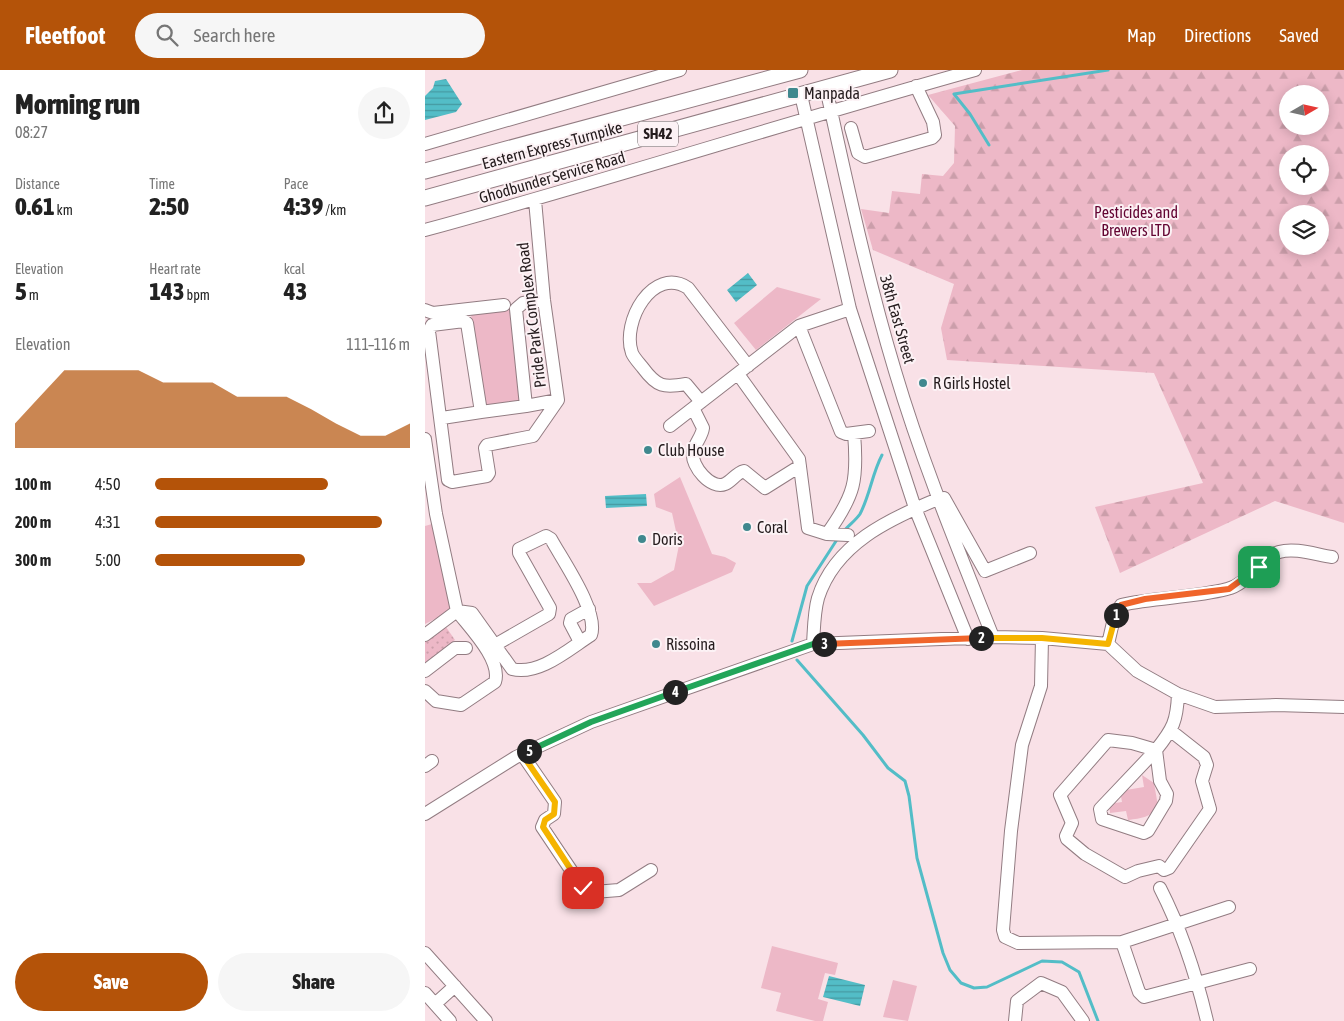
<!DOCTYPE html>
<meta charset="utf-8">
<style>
:root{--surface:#fff;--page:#f6f6f6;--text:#222;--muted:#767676;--accent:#b45309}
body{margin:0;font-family:"Asap Condensed",sans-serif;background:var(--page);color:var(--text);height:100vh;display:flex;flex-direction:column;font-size:19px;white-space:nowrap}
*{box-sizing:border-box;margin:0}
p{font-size:16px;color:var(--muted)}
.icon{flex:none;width:28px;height:28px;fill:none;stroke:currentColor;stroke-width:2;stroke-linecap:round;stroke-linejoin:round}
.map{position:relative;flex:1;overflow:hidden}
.details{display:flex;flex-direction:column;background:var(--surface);width:425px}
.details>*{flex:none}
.needle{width:32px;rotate:81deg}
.buttons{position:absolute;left:854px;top:15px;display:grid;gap:10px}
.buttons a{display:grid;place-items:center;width:50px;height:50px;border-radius:50%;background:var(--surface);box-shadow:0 2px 12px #0003;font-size:25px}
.pin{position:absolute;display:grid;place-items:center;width:42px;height:42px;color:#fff;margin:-21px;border-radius:10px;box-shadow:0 2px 8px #0006}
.km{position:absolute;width:25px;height:25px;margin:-12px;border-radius:50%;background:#222;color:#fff;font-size:14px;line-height:25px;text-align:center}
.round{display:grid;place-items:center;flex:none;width:52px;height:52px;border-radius:26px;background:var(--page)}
.summary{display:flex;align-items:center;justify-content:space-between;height:85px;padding:0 15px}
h1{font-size:28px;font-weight:800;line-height:38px}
.figures{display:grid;grid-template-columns:repeat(3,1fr);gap:8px;height:85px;padding:5px 15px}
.figures div{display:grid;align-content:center}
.figures b{font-size:25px;font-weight:800}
.figures small{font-size:14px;font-weight:400}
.figures p{font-size:14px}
.chart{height:140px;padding:10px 15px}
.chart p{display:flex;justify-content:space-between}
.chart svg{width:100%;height:90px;margin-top:5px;fill:var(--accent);opacity:.7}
.action{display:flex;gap:10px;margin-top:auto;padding:10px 15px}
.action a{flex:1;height:58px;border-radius:30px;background:var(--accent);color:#fff;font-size:20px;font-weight:800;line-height:58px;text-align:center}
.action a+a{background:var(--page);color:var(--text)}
ul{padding:0 15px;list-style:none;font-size:16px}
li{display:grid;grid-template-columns:80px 60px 1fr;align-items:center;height:38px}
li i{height:12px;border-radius:6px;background:var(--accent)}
header{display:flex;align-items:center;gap:30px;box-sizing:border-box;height:70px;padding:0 25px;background:var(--accent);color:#fff}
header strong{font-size:24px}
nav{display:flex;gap:28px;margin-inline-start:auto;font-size:18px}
.search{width:350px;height:45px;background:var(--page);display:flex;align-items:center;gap:12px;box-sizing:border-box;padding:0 18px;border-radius:28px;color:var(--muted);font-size:19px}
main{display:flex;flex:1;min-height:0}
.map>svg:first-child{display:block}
.grass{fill:url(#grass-dots)}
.forest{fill:url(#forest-firs);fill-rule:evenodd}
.park{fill:#edb8c7}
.water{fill:url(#water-rules)}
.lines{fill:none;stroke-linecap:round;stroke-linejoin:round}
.stream{stroke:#53bdc7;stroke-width:3}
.minor-casing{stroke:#927c82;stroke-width:14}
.major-casing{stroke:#927c82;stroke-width:17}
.minor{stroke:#fff;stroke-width:12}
.major{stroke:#fff;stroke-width:15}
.split-1-casing{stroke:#fff;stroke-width:10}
.split-2-casing{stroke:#fff;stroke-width:10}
.split-3-casing{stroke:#fff;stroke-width:10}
.split-4-casing{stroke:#fff;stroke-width:10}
.split-5-casing{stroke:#fff;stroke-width:10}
.split-6-casing{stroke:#fff;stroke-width:10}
.split-1{stroke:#f0652b;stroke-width:6}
.split-2{stroke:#f5b400;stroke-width:6}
.split-3{stroke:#f0652b;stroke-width:6}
.split-4{stroke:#22a559;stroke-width:6}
.split-5{stroke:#22a559;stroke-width:6}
.split-6{stroke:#f5b400;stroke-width:6}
.poi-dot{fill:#40888e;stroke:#fcf2f5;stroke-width:2}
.labels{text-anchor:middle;stroke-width:4;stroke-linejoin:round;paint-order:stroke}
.shield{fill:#fcf2f5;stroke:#655c5e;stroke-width:1}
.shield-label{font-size:15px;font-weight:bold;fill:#241b1d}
.poi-label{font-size:16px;fill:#241b1d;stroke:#fcf2f5;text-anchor:start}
.street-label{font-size:16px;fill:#241b1d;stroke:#fcf2f5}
.park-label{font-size:16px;fill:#630432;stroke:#fcf2f5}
</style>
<header>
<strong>Fleetfoot</strong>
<div class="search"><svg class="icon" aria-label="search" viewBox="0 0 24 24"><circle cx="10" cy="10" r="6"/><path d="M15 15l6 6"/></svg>Search here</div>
<nav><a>Map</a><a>Directions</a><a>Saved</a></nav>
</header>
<main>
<section class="details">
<div class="summary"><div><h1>Morning run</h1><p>08:27</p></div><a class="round"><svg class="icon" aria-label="share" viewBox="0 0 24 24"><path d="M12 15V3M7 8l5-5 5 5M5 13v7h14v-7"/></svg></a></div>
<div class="figures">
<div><p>Distance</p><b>0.61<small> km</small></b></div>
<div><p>Time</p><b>2:50</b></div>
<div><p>Pace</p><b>4:39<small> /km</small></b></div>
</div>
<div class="figures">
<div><p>Elevation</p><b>5<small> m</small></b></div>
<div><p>Heart rate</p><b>143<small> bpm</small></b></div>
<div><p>kcal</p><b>43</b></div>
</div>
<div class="chart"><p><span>Elevation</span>111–116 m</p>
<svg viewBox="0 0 160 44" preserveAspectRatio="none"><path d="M0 44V32L10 19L20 6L30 6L40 6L50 6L60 12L70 12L80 12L90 19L100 19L110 19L120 25L130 32L140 38L150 38L160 32V44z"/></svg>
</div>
<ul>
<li><b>100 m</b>4:50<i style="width:68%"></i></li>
<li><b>200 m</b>4:31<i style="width:89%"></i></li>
<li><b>300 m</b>5:00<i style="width:59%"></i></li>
</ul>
<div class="action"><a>Save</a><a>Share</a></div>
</section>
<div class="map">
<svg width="919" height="951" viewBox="0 0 919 951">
<defs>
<pattern id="grass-dots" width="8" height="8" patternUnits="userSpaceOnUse" patternTransform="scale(1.25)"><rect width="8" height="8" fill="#edb8c7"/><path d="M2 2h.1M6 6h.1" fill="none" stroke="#cb9eaa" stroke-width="1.8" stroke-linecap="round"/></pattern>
<pattern id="forest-firs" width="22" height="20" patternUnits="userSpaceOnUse" patternTransform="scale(1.25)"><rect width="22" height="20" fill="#edb8c7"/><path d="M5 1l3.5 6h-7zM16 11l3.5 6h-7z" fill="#cb9eaa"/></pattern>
<pattern id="water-rules" width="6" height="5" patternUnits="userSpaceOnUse" patternTransform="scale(1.25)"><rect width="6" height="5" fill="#53bdc7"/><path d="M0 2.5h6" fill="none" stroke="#4599a1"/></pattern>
</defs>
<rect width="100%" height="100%" fill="#f9e1e7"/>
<!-- grass -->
<path class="grass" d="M 21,557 L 30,570 L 0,593 L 0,571 Z"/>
<!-- forest -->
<path class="forest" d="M 597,0 L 919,0 L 919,453 L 850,431 L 695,503 L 670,437 L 778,413 L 729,303 L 522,290 L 516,258 L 529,214 L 448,180 L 436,139 L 464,143 L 467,121 L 495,124 L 497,104 L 518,106 L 529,93 L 530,56 L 503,25 ZM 862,24 L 895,24 L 895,56 L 862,56 ZM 862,84 L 895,84 L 895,116 L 862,116 ZM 862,144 L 895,144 L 895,176 L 862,176 Z"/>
<!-- park -->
<path class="park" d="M 352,217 L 396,229 L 331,280 L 309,253 Z
M 85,239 L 98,335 L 59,341 L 46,244 Z
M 255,407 L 287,484 L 300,487 L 311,493 L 307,502 L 229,536 L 212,513 L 226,513 L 249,500 L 254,475 L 247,443 L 231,437 L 229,424 Z
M 7,454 L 26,541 L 0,554 L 0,456 Z
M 717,705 L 729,713 L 733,736 C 725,748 717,748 703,750 L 701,741 L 685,743 L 684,734 L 697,732 L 695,721 L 719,717 Z
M 347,876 L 413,893 L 410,905 L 400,903 L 393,929 L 403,932 L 398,951 L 390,951 L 351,941 L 356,923 L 336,918 Z
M 468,910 L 492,916 L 483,951 L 458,947 Z"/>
<!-- water -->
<path class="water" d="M 21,9 L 37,34 L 31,42 L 0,50 L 0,26 L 8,18 L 10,11 Z
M 323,203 L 332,215 L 311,232 L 302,220 Z
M 221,424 L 222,436 L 181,438 L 180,426 Z
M 404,906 L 440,915 L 435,936 L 398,927 Z"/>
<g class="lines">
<!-- stream -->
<path class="stream" d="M 564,75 L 545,44 L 529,24 L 683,0
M 419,461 C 424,455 431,450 435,444 C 445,425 447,404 457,385
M 367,571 L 382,516 L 413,468
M 372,590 L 438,665 L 463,698 L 480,711 L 484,726 L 492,788 L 518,883 L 525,900 L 536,913 L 549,918 L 562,917 L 617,891 L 637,892 L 654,902 L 673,951"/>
<!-- minor casing -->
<g class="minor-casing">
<path id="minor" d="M 401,18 C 422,113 442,208 470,301 C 497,392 533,479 568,567
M 376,25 L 425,239 L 490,438 L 543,569
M 426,58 L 433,83 L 440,87 L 507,68 L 510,65 L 508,52 L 491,16
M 0,74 L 255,0
M 0,160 C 184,110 366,51 550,0
M 0,240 L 8,243 L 79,235
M 374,256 L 416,362 L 421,364 L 444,361
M 313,304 L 374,389 L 383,458 L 402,464 L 423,465
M 276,332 L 261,314 C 239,318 232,317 218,298 C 215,294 209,288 207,283 C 196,252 228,195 263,218 L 323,296
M 101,336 L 133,330
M 268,338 L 278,358 C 277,367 269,374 268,383 C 266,396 286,420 300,414 C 307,411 311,403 319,401 L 340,418 L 375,396
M 56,342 L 101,336 L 91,239 L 98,233 L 119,230
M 17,348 L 56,342 L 42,253 L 39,251 L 7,255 L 4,261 L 23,410 L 27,412 L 62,406 L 64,403 L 60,378 L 62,375 L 108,366 L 133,330 L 119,230 L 110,130
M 245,356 L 374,256 L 425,239
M 0,369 L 11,444 L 32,541 L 0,565
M 519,428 L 560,501 L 605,483
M 402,464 C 430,425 433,410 429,363
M 32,541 L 47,543 L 87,599 C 114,606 144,579 166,565 C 174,542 138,491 126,469 L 121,466 L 94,479 L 94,483 L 125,538 L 124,544 L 70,575
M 617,568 L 616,616 L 597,675 L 586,761 L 578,860 L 580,867 L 593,873 L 697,872 L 714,922 L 719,927 L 825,899
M 155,572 L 145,553 L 146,549 L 164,539
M 388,574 C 389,559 389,542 393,528 C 410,474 464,449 513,429
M 683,574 L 689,548 L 696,535 C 731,527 767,528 802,519 C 824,514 834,488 854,482 C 870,477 892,485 907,487
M 0,601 L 30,578 L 41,578
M 0,621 L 11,631 L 36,635 L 70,612 C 77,590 45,558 32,541
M 731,680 L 707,673 L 683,670 L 635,725 L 647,753 L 641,766 L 642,769 L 660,784 L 700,807 L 713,801 L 734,796 L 739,800 L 744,798 L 785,739 L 777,711 L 782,695 L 779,687 L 746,661
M 731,680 L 675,739 L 677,749 L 719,763 L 723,761 L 741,731 L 742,724 L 735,711 L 731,680 C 748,659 752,651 753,624
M 97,684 L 130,732 L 129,744 L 120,750 L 117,757 L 158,818 L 169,822 L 194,820 L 226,800
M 0,696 L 7,691
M 0,744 L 91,687 L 166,652 L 388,574 L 568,567 L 617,568 L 683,574 L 712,601 L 753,624 L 790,637 L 851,635 L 919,637
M 735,818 C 757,861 771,904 782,951
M 697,872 L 804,837
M 0,883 L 61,951
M 0,923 L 25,951
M 10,934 L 30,916
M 590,951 L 592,931 L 616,913 L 637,922 L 658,951"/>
</g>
<!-- major casing -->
<g class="major-casing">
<path id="major" d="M 0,101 L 375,0
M 0,128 L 465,0"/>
</g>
<!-- minor -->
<use href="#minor" class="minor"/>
<!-- major -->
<use href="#major" class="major"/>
</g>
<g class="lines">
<!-- split-1 casing -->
<g class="split-1-casing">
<path id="split-1" d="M 691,545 L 696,535 L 720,529 L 804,519 L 834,497"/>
</g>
<!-- split-2 casing -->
<g class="split-2-casing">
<path id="split-2" d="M 556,568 L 617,568 L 683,574 L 691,545"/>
</g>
<!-- split-3 casing -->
<g class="split-3-casing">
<path id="split-3" d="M 399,574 L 556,568"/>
</g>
<!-- split-4 casing -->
<g class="split-4-casing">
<path id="split-4" d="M 250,622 L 388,574 L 399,574"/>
</g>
<!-- split-5 casing -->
<g class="split-5-casing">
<path id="split-5" d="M 104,681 L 166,652 L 250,622"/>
</g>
<!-- split-6 casing -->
<g class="split-6-casing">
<path id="split-6" d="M 104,681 L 97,684 L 130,732 L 129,744 L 120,750 L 118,757 L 158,818"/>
</g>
<!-- split-1 -->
<use href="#split-1" class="split-1"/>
<!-- split-2 -->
<use href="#split-2" class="split-2"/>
<!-- split-3 -->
<use href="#split-3" class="split-3"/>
<!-- split-4 -->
<use href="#split-4" class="split-4"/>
<!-- split-5 -->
<use href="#split-5" class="split-5"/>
<!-- split-6 -->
<use href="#split-6" class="split-6"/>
</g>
<!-- markers -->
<g class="poi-dot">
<rect x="362" y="17" width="12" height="12" rx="2.5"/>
<circle cx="498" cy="313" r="5"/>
<circle cx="223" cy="380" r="5"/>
<circle cx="322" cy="457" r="5"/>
<circle cx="217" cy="469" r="5"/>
<circle cx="231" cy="574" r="5"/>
</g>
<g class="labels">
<!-- shield labels -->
<rect class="shield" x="213" y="51.5" width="40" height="25" rx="4"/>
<g class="shield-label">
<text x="233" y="69">SH42</text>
</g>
<!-- poi labels -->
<g class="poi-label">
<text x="379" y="29">Manpada</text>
<text x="508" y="319">R Girls Hostel</text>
<text x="233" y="386">Club House</text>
<text x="332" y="463">Coral</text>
<text x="227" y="475">Doris</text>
<text x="241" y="580">Rissoina</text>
</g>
<!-- street labels -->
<g class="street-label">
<text transform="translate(127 75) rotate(-15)" y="6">Eastern Express Turnpike</text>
<text transform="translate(127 107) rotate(-16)" y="6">Ghodbunder Service Road</text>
<text transform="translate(106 245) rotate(-97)" y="6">Pride Park Complex Road</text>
<text transform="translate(473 249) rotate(74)" y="6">38th East Street</text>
</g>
<!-- park labels -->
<g class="park-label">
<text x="711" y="148">Pesticides and<tspan x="711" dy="18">Brewers LTD</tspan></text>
</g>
</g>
</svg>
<div class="buttons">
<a><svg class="needle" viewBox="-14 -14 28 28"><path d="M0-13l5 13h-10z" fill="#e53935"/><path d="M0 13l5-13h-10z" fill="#767676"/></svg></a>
<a><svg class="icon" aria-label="locate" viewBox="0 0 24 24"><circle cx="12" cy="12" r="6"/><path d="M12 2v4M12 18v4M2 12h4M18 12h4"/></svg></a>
<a><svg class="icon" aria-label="layers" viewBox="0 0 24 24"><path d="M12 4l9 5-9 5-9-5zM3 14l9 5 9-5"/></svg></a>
</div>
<div class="pin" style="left:834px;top:497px;background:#1e9e55"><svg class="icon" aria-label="arrive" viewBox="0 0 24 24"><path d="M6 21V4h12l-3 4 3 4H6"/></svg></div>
<div class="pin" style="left:158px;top:818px;background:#d93025"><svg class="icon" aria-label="check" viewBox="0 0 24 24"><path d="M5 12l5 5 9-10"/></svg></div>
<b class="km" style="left:691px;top:545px">1</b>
<b class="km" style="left:556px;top:568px">2</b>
<b class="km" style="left:399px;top:574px">3</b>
<b class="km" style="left:250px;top:622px">4</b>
<b class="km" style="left:104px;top:681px">5</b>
</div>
</main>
